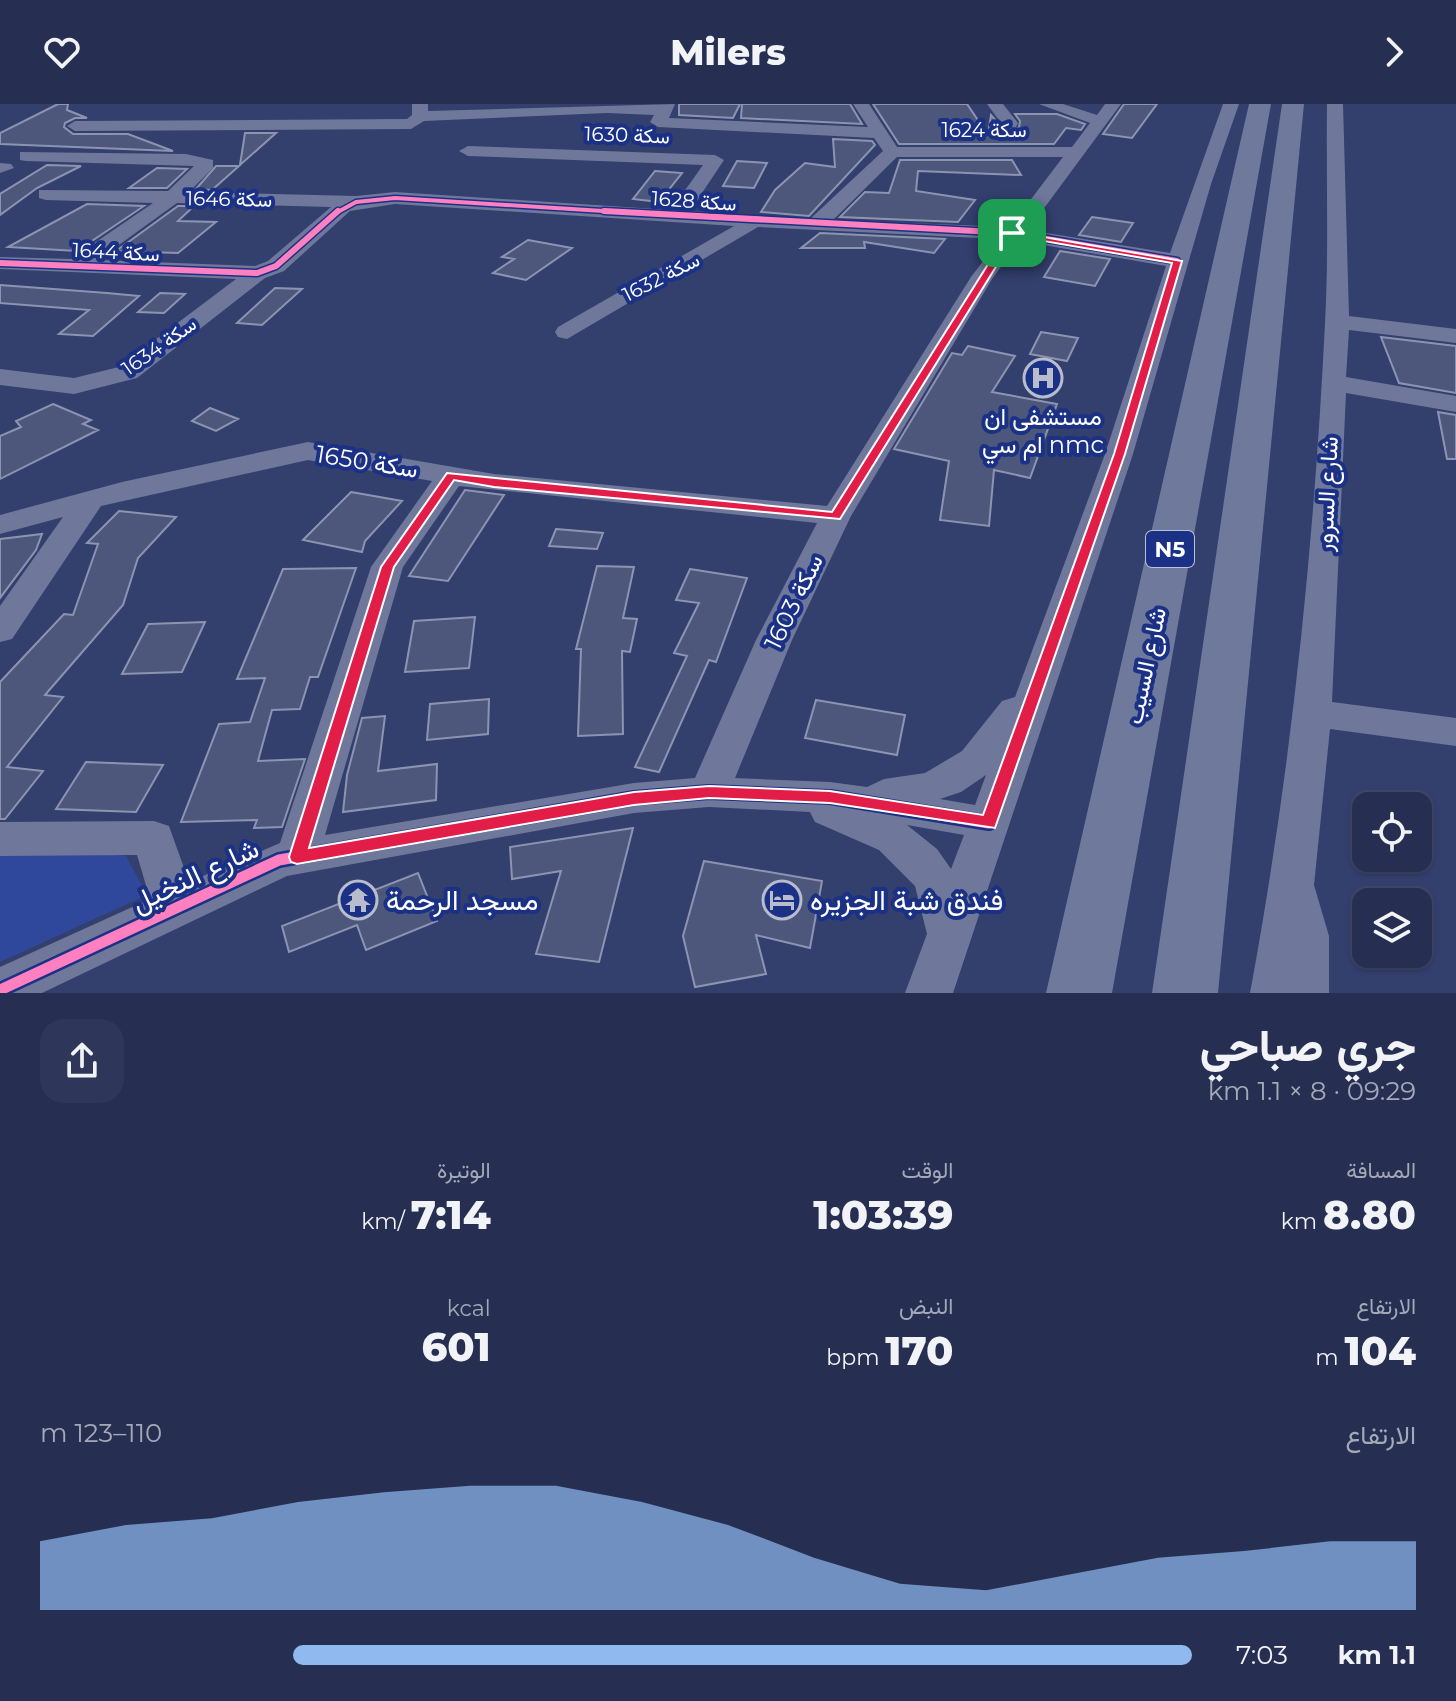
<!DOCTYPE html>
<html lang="ar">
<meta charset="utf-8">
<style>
:root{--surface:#262f52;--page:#2e3759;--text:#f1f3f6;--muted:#a4a9b8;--line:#424a69;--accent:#90b9f0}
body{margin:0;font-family:Montserrat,Vazirmatn,sans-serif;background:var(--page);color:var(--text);direction:rtl;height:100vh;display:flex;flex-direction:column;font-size:30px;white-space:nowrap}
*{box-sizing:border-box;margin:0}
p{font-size:26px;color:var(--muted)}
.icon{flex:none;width:44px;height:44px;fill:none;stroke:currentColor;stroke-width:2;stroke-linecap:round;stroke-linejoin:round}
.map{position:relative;height:889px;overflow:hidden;direction:ltr}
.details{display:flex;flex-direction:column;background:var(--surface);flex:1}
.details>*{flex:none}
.controls{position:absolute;left:1352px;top:688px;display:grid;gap:16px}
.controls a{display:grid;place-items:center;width:80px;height:80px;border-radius:16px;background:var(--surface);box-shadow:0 2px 6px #0004,0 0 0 2px var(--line);font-size:40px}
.pin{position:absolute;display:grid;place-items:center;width:68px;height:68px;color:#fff;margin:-34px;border-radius:16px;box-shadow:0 4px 12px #0006}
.round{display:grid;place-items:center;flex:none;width:84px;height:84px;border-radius:24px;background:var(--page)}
.head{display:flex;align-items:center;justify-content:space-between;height:136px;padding:0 40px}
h1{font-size:44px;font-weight:800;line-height:60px}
.figures{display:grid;grid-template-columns:repeat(3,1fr);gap:12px;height:136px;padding:8px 40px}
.figures div{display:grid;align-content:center}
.figures b{font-size:40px;font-weight:800}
.figures small{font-size:22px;font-weight:400}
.figures p{font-size:22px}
.chart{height:224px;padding:16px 40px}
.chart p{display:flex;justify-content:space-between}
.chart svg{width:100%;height:144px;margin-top:8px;fill:var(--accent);opacity:.7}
ul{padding:0 40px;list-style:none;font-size:26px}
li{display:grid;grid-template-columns:128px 96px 1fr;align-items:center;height:60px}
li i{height:20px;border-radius:10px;background:var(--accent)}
header{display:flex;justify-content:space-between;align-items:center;height:104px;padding:0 40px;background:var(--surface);font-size:36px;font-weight:800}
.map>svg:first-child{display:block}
.green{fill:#2f489b}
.building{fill:#4d577c;stroke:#8d94b1;stroke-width:2}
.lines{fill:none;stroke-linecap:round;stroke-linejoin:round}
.minor{fill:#6f789b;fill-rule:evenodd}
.highway{fill:#6f799b;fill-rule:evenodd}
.cycleway-far2-casing{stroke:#1b3185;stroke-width:7}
.cycleway-far1-casing{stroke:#1b3185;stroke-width:9}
.cycleway-casing{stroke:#1b3185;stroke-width:16}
.cycleway-far2{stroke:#ff80c0;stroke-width:4}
.cycleway-far1{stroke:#ff80c0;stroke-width:6}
.cycleway{stroke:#ff80c0;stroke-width:11}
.route{fill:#e11d48;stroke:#fff;stroke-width:2;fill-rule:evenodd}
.labels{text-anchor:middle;stroke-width:8;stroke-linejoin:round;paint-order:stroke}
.far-street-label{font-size:20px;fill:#fff;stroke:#1b3185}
.shield{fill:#1b3185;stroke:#bbc1da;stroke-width:2}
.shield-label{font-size:22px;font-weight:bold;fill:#fff}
.poi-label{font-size:24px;fill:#fff;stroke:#1b3185}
.street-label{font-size:24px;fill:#fff;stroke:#1b3185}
.near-street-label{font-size:28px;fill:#fff;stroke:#1b3185}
.near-poi-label{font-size:28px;fill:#fff;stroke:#1b3185;text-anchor:start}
</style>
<header><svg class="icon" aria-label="forward" viewBox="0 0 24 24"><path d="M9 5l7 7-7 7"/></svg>Milers<svg class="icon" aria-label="heart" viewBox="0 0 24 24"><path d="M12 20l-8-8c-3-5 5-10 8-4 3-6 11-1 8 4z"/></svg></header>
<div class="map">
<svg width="1456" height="889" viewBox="0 0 1456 889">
<rect width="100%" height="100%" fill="#333f6d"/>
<!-- green -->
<path class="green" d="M 0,739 L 126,752 L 147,791 L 0,858 Z"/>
<!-- building -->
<path class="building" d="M 58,0 L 68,0 L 67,6 L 87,14 L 75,14 L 65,19 L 64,23 L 73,30 L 128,30 L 173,47 L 0,40 L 0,29 Z
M 679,0 L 740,0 L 733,14 L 679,11 Z
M 742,0 L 850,0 L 862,20 L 741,14 Z
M 873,0 L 967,0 L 988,31 L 991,11 L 1004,26 L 1019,24 L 1020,17 L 1015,10 L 1057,10 L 1085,20 L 1081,26 L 1066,24 L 1054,40 L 899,40 Z
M 1124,0 L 1157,0 L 1132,34 L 1103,30 Z
M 245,29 L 276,29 L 240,61 Z
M 833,35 L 872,37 L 875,41 L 809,112 L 761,108 L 775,86 L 805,59 L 835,63 Z
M 900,56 L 1012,56 L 1021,71 L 918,67 L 916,87 L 975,96 L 958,118 L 840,113 L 865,88 L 889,89 Z
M 737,57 L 767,59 L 754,84 L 723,82 Z
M 47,61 L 81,62 L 37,84 L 0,111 L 0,90 Z
M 216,62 L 239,62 L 212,86 L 196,85 Z
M 157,64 L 187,65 L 167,84 L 129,84 Z
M 655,67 L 682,69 L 659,98 L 633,95 Z
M 87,100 L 144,102 L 77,147 L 8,143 Z
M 178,102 L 194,102 L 178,117 L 216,118 L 178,149 L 116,147 Z
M 1092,113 L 1133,119 L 1121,138 L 1079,131 Z
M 820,129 L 945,135 L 934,149 L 864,138 L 865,144 L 801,144 Z
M 528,136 L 572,144 L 526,176 L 493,169 L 514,155 L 502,153 Z
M 1060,147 L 1110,155 L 1095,182 L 1044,173 Z
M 0,181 L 107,189 L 139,192 L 93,232 L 59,230 L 89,206 L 0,199 Z
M 275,184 L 302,185 L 262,221 L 237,219 Z
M 160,189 L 185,190 L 164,209 L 138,208 Z
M 1041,228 L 1078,234 L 1067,257 L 1030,250 Z
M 1381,233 L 1456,242 L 1456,289 L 1399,279 Z
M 968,242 L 1015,252 L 992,288 L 1057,300 L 1030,374 L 994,366 L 989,422 L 940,416 L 949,357 L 894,345 L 952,249 L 962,251 Z
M 53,300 L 91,316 L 83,320 L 98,326 L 0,375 L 0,332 L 21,323 L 16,317 Z
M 210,304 L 238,315 L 216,327 L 192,317 Z
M 1438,308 L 1456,311 L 1456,355 L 1447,355 Z
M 465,386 L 504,391 L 448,477 L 409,472 Z
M 351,388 L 402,397 L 365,437 L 362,448 L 303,436 Z
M 119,407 L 176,413 L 138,454 L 123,501 L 45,591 L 63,593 L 7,663 L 43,667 L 5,715 L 0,715 L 0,578 L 64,510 L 73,511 L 98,440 L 87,439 Z
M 556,425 L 603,429 L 597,445 L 549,442 Z
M 42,430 L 36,446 L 0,494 L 0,435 Z
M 597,462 L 634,463 L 623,514 L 637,515 L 630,548 L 622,547 L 623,630 L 578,632 L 581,545 L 576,545 Z
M 356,464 L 318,573 L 310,573 L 300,605 L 272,606 L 258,657 L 305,655 L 282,723 L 254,724 L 257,716 L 181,718 L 219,620 L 250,618 L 265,574 L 237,575 L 283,465 Z
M 690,465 L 747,474 L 716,558 L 709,556 L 659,668 L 635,663 L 687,552 L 674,549 L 699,499 L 676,496 Z
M 475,513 L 469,564 L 405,568 L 414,517 Z
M 205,518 L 182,568 L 122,570 L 148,520 Z
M 489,595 L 488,630 L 427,636 L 430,600 Z
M 816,596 L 905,611 L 897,651 L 805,634 Z
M 385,612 L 378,667 L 437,660 L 436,696 L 343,708 L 347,671 L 362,614 Z
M 86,658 L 163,661 L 136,708 L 56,705 Z
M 633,724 L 599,858 L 536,850 L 561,767 L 512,775 L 510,743 Z
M 704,757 L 822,777 L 810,844 L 756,831 L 766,870 L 695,883 L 683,832 Z
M 418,769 L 437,817 L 366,846 L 357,821 L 289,848 L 282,822 Z"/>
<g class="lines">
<!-- minor -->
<path class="minor" d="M 412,0 L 428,0 L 428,7 L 675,0 L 669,14 L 868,23 L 853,0 L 869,0 L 897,43 L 1072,43 L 1090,19 L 1039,0 L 1063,0 L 1097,11 L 1105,0 L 1121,0 L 1028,126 L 1170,149 L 1223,0 L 1239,0 L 1211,80 L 1133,350 L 953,889 L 905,889 L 927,830 L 915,782 L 879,746 L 815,718 L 810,708 L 709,703 L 634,709 L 287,772 L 42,889 L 0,889 L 0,863 L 150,795 L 137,751 L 0,752 L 0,718 L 154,717 L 169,722 L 189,778 L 280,739 L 371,463 L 432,377 L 308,356 L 101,402 L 12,535 L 0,538 L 0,502 L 63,413 L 0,430 L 0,411 L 122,378 L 308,338 L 494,370 L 827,402 L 971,173 L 1000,135 L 758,123 L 567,235 L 558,233 L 555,228 L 558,223 L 734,122 L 395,100 L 350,107 L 284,167 L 265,174 L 137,274 L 74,290 L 0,281 L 0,265 L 74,274 L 119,263 L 236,175 L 0,165 L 0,153 L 71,155 L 153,99 L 46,96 L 39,94 L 39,86 L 168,87 L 194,62 L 26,57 L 20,56 L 20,48 L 186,50 L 213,56 L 213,64 L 189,88 L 356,92 L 395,88 L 671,106 L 703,61 L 468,52 L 459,47 L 468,42 L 715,51 L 724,56 L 690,107 L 810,115 L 883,47 L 874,34 L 658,23 L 650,18 L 654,11 L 607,9 L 424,17 L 411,25 L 75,27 L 67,22 L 75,17 L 407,15 L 412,11 ZM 897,53 L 1063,53 L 1010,123 L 833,116 ZM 177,99 L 331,103 L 268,157 L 255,162 L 98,156 ZM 1020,137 L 1166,162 L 1105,350 L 1015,593 L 1002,597 L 962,647 L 925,669 L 884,675 L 867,683 L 830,678 L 735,674 L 792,536 L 851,412 L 992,175 ZM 459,382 L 817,419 L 756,536 L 695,674 L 634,679 L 325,731 L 403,463 ZM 986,671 L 975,701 L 940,695 L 961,688 ZM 907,721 L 964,731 L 951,765 L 937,745 Z
M 987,0 L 1003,0 L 1018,19 L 1016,23 L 1004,23 Z
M 1327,0 L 1343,0 L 1349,212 L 1456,225 L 1456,239 L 1349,226 L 1346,273 L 1456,292 L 1456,308 L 1346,289 L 1332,598 L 1456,614 L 1456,642 L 1330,625 L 1314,781 L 1329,832 L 1329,889 L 1250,889 C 1291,668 1314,443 1325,219 C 1329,146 1326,73 1327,0 Z
M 0,59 L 11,60 L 14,64 L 0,69 Z"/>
<!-- highway -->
<path class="highway" d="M 1249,0 L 1271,0 L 1112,889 L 1046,889 Z
M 1282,0 L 1304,0 L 1218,889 L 1152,889 Z"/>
<!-- cycleway-far2 casing -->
<g class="cycleway-far2-casing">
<path id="cycleway-far2" d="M 336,109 L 356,98 L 395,94 L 635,109"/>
</g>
<!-- cycleway-far1 casing -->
<g class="cycleway-far1-casing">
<path id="cycleway-far1" d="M 604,107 L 1012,129 L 1177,157
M 0,159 L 257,169 L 276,162 L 338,107"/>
</g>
<!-- cycleway casing -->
<g class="cycleway-casing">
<path id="cycleway" d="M 0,886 L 279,756 L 634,694 L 709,688 L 830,693 L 989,719"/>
</g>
<!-- cycleway-far2 -->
<use href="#cycleway-far2" class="cycleway-far2"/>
<!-- cycleway-far1 -->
<use href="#cycleway-far1" class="cycleway-far1"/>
<!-- cycleway -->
<use href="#cycleway" class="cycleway"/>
</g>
<!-- route -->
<path class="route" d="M 1009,127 L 1182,157 L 1125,350 L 995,724 L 830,699 L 709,694 L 634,701 L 297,760 L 291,758 L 289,753 L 381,463 L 447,369 L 832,408 ZM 1015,132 L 1172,159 L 1114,350 L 983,711 L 830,687 L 709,682 L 634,688 L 309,744 L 394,463 L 454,376 L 494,383 L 840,415 Z"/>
<!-- icons -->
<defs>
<g id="hospital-ring" transform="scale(2)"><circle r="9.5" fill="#1b3185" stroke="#b8bccc" stroke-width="1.5"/><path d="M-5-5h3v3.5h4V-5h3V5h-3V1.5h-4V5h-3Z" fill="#b8bccc"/></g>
<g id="temple-ring" transform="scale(2)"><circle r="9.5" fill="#1b3185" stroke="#b8bccc" stroke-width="1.5"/><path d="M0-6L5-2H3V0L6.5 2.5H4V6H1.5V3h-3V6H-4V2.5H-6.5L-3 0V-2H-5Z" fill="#b8bccc"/></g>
<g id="hotel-ring" transform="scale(2)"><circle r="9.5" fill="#1b3185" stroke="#b8bccc" stroke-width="1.5"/><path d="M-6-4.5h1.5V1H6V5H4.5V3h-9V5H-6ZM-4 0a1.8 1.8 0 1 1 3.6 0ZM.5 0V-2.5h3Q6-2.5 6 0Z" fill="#b8bccc"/></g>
</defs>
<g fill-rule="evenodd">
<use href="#hospital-ring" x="1043" y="274"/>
<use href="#temple-ring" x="358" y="796"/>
<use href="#hotel-ring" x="782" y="796"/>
</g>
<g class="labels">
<!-- far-street labels -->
<g class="far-street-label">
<text x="984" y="33">سكة 1624</text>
<text transform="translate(627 31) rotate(2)" y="7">سكة 1630</text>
<text transform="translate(229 95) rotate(1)" y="7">سكة 1646</text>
<text transform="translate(694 97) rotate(4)" y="7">سكة 1628</text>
<text transform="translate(116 148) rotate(3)" y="7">سكة 1644</text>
<text transform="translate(661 173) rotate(-27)" y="7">سكة 1632</text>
<text transform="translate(159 242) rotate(-35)" y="7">سكة 1634</text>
</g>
<!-- shield labels -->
<rect class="shield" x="1146" y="427" width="48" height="36" rx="6"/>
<g class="shield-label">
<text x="1170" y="453">N5</text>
</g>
<!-- poi labels -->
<g class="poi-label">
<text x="1043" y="321">مستشفى ان<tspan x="1043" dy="28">ام سي nmc</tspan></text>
</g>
<!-- street labels -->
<g class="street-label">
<text transform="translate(367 358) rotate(9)" y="8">سكة 1650</text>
<text transform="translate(1327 390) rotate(-87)" y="8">شارع السرور</text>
<text transform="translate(794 498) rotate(-64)" y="8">سكة 1603</text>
<text transform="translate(1146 562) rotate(-78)" y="8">شارع السيب</text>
</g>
<!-- near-street labels -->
<g class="near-street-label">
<text transform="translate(195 771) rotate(-25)" y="10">شارع النخيل</text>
</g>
<!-- near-poi labels -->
<g class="near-poi-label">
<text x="386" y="806">مسجد الرحمة</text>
<text x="810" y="806">فندق شبة الجزيره</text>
</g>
</g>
</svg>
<div class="controls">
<a><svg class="icon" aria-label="locate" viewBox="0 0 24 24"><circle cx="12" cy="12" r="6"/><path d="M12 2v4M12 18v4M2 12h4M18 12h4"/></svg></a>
<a><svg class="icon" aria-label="layers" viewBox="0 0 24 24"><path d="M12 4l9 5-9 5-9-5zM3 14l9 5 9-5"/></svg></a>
</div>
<div class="pin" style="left:1012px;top:129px;background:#1e9e55"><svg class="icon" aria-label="arrive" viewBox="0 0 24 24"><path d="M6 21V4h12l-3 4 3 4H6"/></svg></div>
</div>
<section class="details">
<div class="head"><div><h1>جري صباحي</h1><p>09:29 · 8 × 1.1 km</p></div><a class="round"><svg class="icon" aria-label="share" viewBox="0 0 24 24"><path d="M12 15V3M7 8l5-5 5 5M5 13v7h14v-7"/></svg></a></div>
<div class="figures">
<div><p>المسافة</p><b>8.80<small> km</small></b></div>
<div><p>الوقت</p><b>1:03:39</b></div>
<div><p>الوتيرة</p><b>7:14<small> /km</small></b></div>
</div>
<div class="figures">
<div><p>الارتفاع</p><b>104<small> m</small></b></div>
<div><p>النبض</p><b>170<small> bpm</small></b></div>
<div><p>kcal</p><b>601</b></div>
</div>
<div class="chart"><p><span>الارتفاع</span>110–123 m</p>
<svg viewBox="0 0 160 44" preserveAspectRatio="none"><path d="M0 44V23L10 18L20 16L30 11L40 8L50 6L60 6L70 11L80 18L90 28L100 36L110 38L120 33L130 28L140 26L150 23L160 23V44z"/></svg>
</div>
<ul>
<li><b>1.1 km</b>7:03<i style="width:78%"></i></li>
</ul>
</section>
